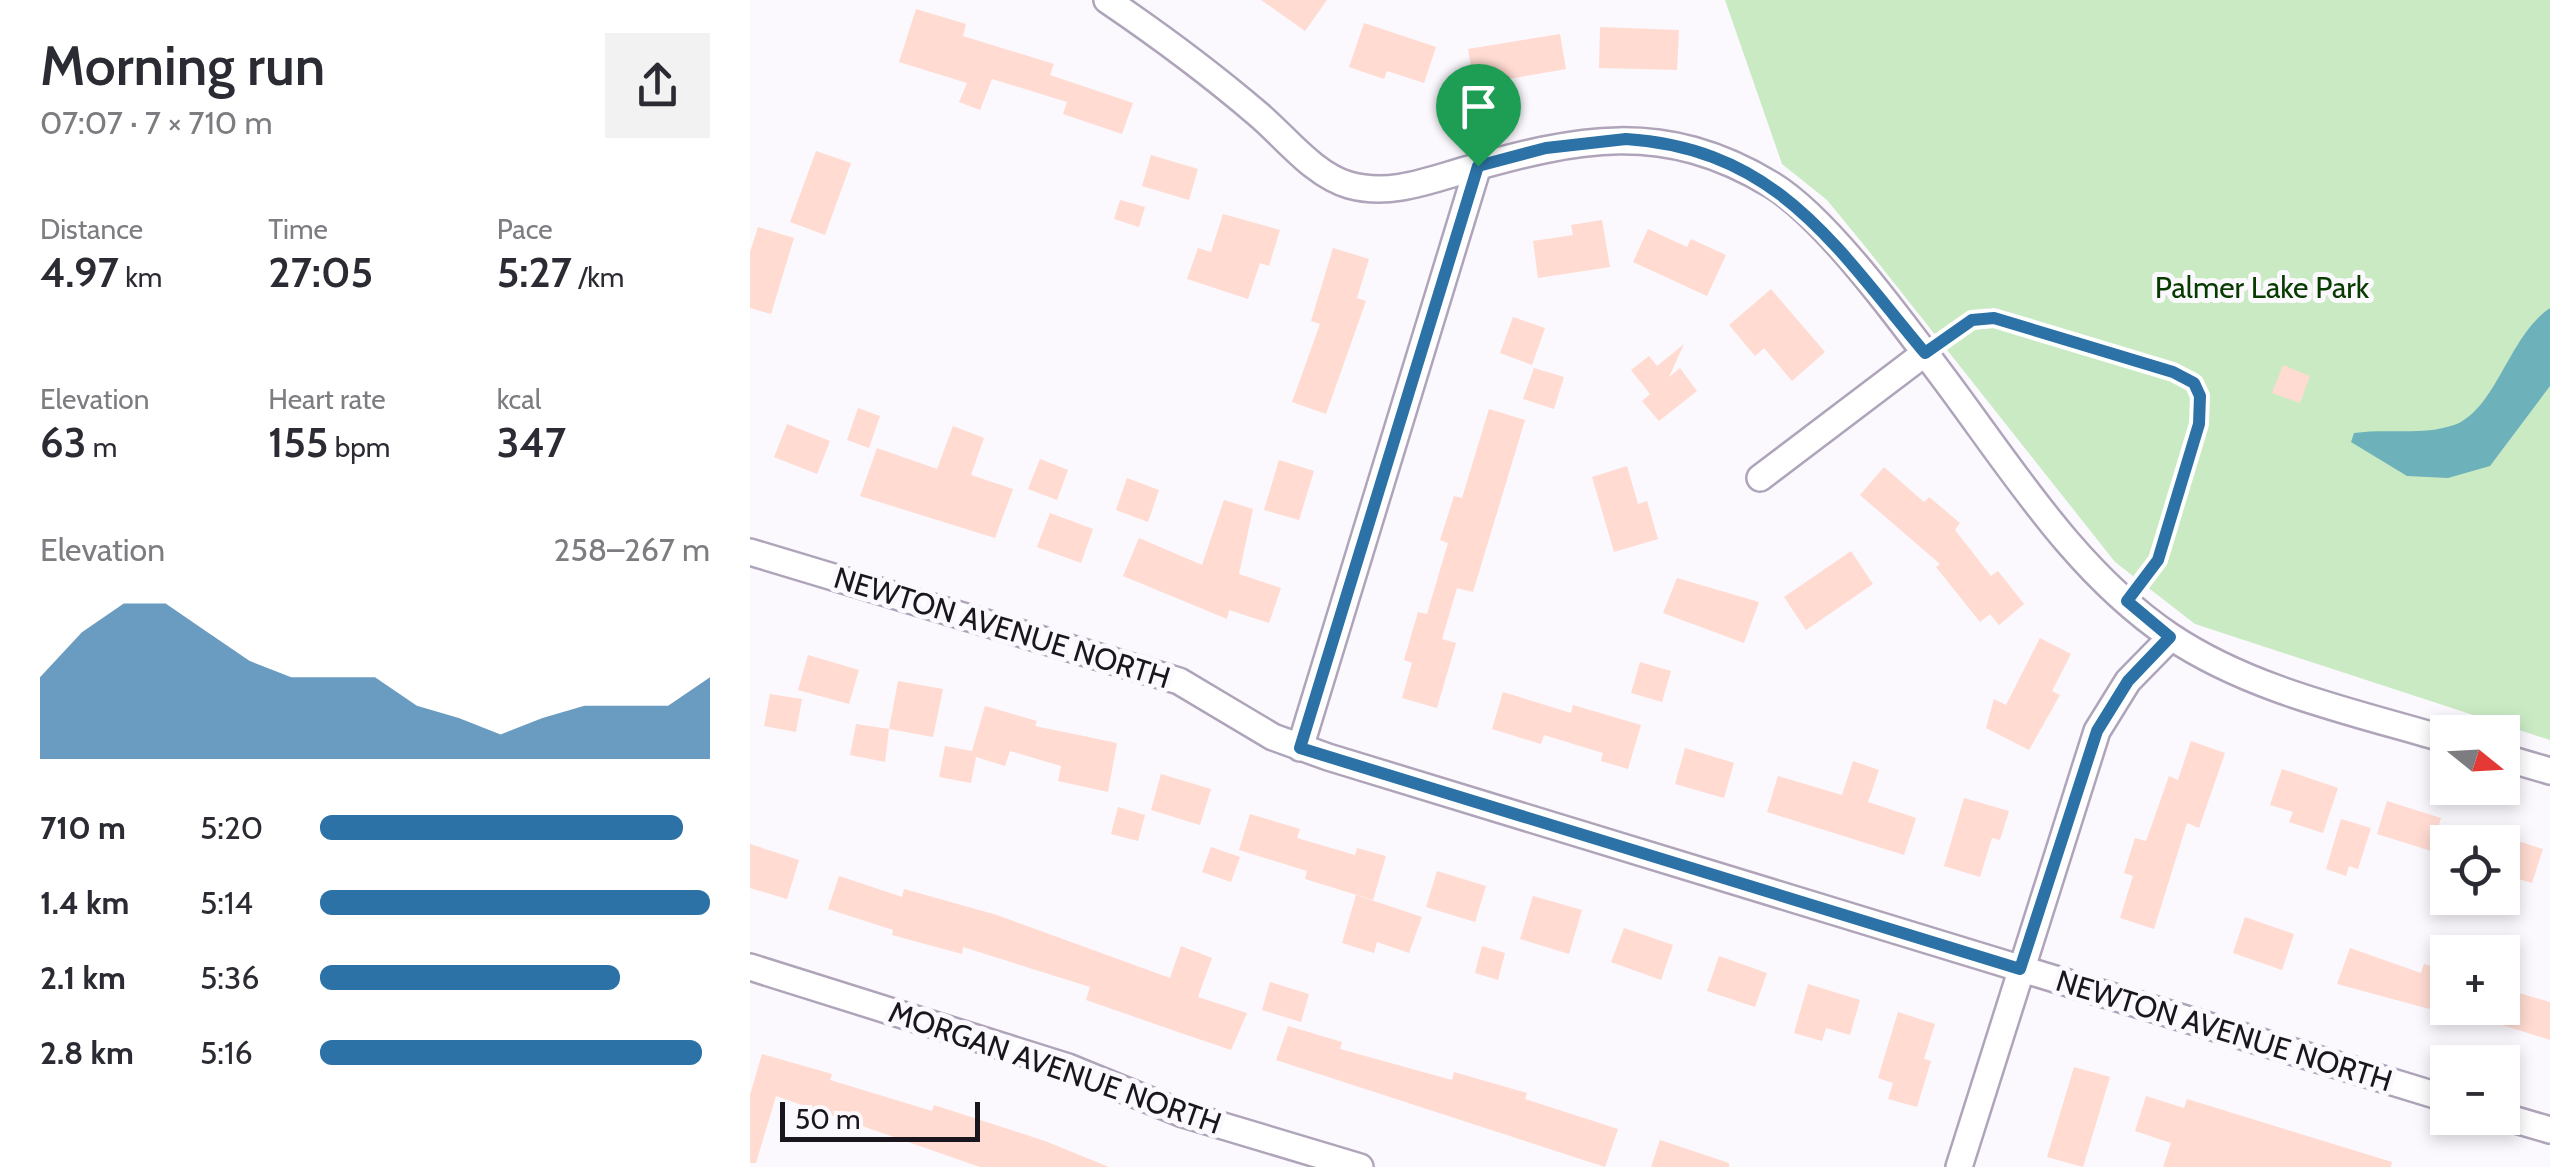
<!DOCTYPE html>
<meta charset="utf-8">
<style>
:root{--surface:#fff;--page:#f2f2f3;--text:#2b2b33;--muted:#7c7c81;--accent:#2c72a6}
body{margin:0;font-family:Cabin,sans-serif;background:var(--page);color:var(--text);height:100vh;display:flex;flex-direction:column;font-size:38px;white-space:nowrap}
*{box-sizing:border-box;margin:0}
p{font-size:32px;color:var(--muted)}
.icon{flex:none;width:55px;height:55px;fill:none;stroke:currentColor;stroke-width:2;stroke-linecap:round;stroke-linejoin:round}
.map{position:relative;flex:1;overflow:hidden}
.drawer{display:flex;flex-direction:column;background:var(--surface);width:750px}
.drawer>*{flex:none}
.needle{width:65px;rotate:108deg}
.fabs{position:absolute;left:1680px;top:715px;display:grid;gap:20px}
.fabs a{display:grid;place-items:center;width:90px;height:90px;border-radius:0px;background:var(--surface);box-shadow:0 5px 15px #0003;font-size:50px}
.scale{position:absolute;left:30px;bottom:25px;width:200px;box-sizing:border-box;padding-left:10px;border:5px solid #1a161e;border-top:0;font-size:28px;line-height:35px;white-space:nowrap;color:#1a161e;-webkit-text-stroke:8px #fbf9fd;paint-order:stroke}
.pin{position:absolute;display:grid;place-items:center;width:85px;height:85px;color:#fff;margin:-102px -42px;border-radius:50% 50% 50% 0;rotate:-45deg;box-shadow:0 0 10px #0007}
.pin .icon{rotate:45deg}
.round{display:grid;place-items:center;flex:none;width:105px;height:105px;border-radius:0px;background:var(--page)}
.head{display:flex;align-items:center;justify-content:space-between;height:170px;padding:0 40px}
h1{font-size:55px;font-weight:600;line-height:75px}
.figures{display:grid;grid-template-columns:repeat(3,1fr);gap:15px;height:170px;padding:10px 40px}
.figures div{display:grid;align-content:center}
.figures b{font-size:42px;font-weight:600}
.figures small{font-size:28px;font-weight:400}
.figures p{font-size:28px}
.chart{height:280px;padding:20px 40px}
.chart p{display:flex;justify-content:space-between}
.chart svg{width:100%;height:180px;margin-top:10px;fill:var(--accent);opacity:.7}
ul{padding:0 40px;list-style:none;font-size:32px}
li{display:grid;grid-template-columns:160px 120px 1fr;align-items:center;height:75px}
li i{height:25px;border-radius:12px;background:var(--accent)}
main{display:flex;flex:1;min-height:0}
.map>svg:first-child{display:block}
.green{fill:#caeac4}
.water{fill:#6db1bb}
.building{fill:#ffdbd2}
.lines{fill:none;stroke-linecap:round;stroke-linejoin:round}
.service-casing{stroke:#afa4ba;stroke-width:18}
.minor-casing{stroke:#afa4ba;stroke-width:30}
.service{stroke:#fff;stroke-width:12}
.minor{stroke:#fff;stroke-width:25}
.route-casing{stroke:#fff;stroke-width:20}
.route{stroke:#2c72a6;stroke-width:12}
.labels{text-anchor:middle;stroke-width:10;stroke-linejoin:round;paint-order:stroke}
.park-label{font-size:30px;fill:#083b00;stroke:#fbf9fd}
.street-label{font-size:30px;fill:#1a161e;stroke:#fbf9fd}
</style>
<main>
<section class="drawer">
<div class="head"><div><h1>Morning run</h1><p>07:07 · 7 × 710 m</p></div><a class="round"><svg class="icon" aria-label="share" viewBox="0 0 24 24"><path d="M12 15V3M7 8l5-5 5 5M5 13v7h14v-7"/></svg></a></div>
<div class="figures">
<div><p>Distance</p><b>4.97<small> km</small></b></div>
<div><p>Time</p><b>27:05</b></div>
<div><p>Pace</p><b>5:27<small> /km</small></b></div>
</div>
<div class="figures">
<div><p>Elevation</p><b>63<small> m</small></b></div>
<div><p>Heart rate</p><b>155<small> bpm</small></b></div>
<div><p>kcal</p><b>347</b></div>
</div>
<div class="chart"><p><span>Elevation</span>258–267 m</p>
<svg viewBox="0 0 160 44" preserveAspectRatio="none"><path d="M0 44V24L10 13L20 6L30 6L40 13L50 20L60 24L70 24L80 24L90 31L100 34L110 38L120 34L130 31L140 31L150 31L160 24V44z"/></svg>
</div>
<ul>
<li><b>710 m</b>5:20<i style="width:93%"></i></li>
<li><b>1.4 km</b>5:14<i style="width:100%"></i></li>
<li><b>2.1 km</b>5:36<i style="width:77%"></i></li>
<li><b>2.8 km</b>5:16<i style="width:98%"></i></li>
</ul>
</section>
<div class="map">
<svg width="1800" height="1167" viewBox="0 0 1800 1167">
<rect width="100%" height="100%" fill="#fbf9fd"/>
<!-- green -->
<path class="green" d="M 975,0 L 1800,0 L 1800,740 L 1445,624 L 1365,562 L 1118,250 L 1077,200 L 1032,164 Z"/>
<!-- water -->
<path class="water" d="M 1800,308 L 1800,386 L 1740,466 L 1698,478 L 1657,476 L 1601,442 L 1604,433 C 1637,428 1672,436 1704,425 C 1746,410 1759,335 1800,308 Z"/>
<!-- building -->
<path class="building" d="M 511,0 L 577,0 L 555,31 Z
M 166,9 L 216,24 L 213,36 L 304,64 L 300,75 L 383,103 L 372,134 L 313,114 L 317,102 L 242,79 L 230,110 L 209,102 L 217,83 L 149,62 Z
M 614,23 L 686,47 L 674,83 L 637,71 L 634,79 L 599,67 Z
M 850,27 L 929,30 L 927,70 L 849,68 Z
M 810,34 L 816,69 L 759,79 L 762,91 L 726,97 L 718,49 Z
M 66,151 L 101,163 L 75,235 L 40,222 Z
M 401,155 L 448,169 L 439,200 L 392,186 Z
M 370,200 L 395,207 L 389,227 L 364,219 Z
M 473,214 L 530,230 L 519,266 L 510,263 L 498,299 L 437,279 L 448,248 L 461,252 Z
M 852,220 L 860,267 L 788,278 L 783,241 L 823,235 L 821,225 Z
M 8,227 L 44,238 L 21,314 L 0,308 L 0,252 Z
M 898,229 L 937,247 L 941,239 L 976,255 L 957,296 L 883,262 Z
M 583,248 L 619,259 L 607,298 L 616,301 L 576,414 L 542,402 L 570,324 L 561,321 Z
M 1021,289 L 1075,352 L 1042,381 L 1014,348 L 1005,356 L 979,325 Z
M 763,317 L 795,328 L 782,365 L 750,353 Z
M 934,344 L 919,377 L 930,368 L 947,391 L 909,421 L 892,401 L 900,394 L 881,370 L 899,356 L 907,366 Z
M 1533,365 L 1560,376 L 1550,403 L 1522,393 Z
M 784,368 L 814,377 L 804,409 L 773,399 Z
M 108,408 L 130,416 L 119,448 L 97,440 Z
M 739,409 L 775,420 L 723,592 L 707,588 L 692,639 L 706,643 L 687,708 L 652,698 L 662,663 L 654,660 L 668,612 L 677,614 L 698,543 L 690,540 L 704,496 L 712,498 Z
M 37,424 L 80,441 L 67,474 L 24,457 Z
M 203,426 L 234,438 L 221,475 L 263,489 L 245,538 L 110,496 L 127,448 L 187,469 Z
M 290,459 L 318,470 L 307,500 L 278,489 Z
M 529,460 L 564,471 L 549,520 L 514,510 Z
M 877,466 L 888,504 L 897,501 L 908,539 L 864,552 L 842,477 Z
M 1134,467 L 1174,502 L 1179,497 L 1210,523 L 1205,530 L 1241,576 L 1248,571 L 1274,604 L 1249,625 L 1240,614 L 1230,622 L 1186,567 L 1190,564 L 1110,495 Z
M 377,478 L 409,490 L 398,522 L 366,510 Z
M 474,500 L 503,509 L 489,574 L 531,588 L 519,623 L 479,610 L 477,619 L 373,576 L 389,538 L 452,565 Z
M 300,513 L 343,529 L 331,563 L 287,547 Z
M 1101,551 L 1123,584 L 1056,630 L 1034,597 Z
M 927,578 L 1009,602 L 994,643 L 913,613 Z
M 1290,638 L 1321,654 L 1302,691 L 1310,695 L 1279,750 L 1236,728 L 1244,699 L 1256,705 Z
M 58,655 L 109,670 L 99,704 L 48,690 Z
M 890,662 L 921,671 L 912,702 L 881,693 Z
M 148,681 L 193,689 L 183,737 L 139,729 Z
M 753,692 L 821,713 L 823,705 L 891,725 L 878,769 L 851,761 L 853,753 L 794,735 L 791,744 L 742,729 Z
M 20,694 L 52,699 L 46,732 L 14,726 Z
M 235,706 L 287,721 L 285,726 L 367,743 L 358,792 L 308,781 L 311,766 L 260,751 L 255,766 L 226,757 L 221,783 L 189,777 L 195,746 L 222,751 Z
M 106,724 L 139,729 L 135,762 L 100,755 Z
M 1441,741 L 1475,753 L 1449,828 L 1437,823 L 1404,929 L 1370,918 L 1383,876 L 1374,873 L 1385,838 L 1396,841 L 1419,776 L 1428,780 Z
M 935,748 L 984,763 L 974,798 L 925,784 Z
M 1103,761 L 1129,770 L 1118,802 L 1166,818 L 1154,855 L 1017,812 L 1028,776 L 1092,795 Z
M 1532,769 L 1588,788 L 1573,833 L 1539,822 L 1543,812 L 1520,805 Z
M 411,774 L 461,789 L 450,825 L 401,810 Z
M 1214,798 L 1259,811 L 1250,840 L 1242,838 L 1230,877 L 1194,866 Z
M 1637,801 L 1691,818 L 1681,851 L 1627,834 Z
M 368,807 L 395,815 L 388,841 L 361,834 Z
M 500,814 L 550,829 L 547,838 L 605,855 L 607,848 L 636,856 L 623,900 L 555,879 L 557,871 L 489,850 Z
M 1591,819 L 1621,828 L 1608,869 L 1599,866 L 1596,876 L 1576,869 Z
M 1752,836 L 1793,849 L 1782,883 L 1752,874 Z
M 0,844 L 49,860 L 37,899 L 0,888 Z
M 461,847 L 490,857 L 481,882 L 452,872 Z
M 687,871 L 736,886 L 725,922 L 676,907 Z
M 89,876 L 152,897 L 154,889 L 247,915 L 420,978 L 431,946 L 462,958 L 448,997 L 497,1013 L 481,1050 L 431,1033 L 336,1000 L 340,987 L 213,947 L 212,954 L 142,935 L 143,930 L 78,909 Z
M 606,895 L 672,917 L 659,953 L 627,942 L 624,953 L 592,943 Z
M 783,896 L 832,910 L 819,954 L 770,939 Z
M 1495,917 L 1544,934 L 1532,970 L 1483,953 Z
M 874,928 L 923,945 L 911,980 L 861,962 Z
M 732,946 L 755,953 L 748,980 L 725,973 Z
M 1600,948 L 1671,973 L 1674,964 L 1698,971 L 1698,1014 L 1587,984 Z
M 969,956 L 1017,973 L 1005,1007 L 957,991 Z
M 520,982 L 559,994 L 551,1022 L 512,1010 Z
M 1058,984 L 1110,1000 L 1100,1035 L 1076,1028 L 1072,1041 L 1044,1033 Z
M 1752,988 L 1800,1002 L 1800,1040 L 1711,1012 L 1712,1008 L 1752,1008 Z
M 1148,1012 L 1185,1024 L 1174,1059 L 1181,1061 L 1167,1107 L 1138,1099 L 1143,1083 L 1128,1078 Z
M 538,1026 L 592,1042 L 590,1049 L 702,1080 L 704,1072 L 777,1093 L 775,1099 L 868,1129 L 855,1167 L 526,1060 Z
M 12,1054 L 82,1074 L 80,1080 L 182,1111 L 184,1105 L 295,1141 L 359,1167 L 230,1167 L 26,1096 L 6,1163 L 0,1163 L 0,1095 Z
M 1324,1067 L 1360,1077 L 1333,1167 L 1297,1157 Z
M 1396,1096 L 1434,1108 L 1437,1099 L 1642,1162 L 1641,1167 L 1413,1167 L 1421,1143 L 1385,1131 Z
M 910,1140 L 979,1163 L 979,1167 L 901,1167 Z"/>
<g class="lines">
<!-- service casing -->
<g class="service-casing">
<path id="service" d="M 1175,353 L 1222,320 L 1244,317 L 1423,372 L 1444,383 L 1450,395 L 1449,424 L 1408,559 L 1377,601"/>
</g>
<!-- minor casing -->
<g class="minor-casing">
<path id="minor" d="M 357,0 C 410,36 460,73 509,115 C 536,138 564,175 599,185 C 638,196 675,182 712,171 C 827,138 913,119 1022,185 C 1076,218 1148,317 1187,369 C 1257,461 1322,570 1420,636 C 1502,691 1604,712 1698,740
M 1010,478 L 1175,353
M 0,552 L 429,681 L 523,737 L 578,757 L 1698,1099
M 550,748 L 728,166
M 1752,757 L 1800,771
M 0,967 L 318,1067 L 433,1114 L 610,1167
M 1752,1116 L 1800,1130
M 1209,1167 L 1347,731 L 1378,681 L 1421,637"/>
</g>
<!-- service -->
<use href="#service" class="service"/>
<!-- minor -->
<use href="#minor" class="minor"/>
</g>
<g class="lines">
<!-- route casing -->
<g class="route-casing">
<path id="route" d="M 876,139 C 1028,149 1085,246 1175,353 L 1222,320 L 1244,318 L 1423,372 L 1444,383 L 1450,396 L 1449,424 L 1408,560 L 1377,601 L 1420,637 L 1378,681 L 1347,731 L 1270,969 L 550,748 L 728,166 L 796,148 Z"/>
</g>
<!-- route -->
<use href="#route" class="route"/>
</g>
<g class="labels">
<!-- park labels -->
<g class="park-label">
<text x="1512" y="298">Palmer Lake Park</text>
</g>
<!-- street labels -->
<g class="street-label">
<text transform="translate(252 628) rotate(17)" y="10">NEWTON AVENUE NORTH</text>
<text transform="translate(1474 1031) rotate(17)" y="10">NEWTON AVENUE NORTH</text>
<text transform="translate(305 1068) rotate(19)" y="10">MORGAN AVENUE NORTH</text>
</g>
</g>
</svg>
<div class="fabs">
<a><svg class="needle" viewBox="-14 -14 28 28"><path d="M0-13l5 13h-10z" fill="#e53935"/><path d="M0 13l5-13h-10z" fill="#7c7c81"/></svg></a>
<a><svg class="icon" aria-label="locate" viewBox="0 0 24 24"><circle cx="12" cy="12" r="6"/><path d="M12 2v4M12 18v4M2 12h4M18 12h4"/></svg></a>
<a>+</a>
<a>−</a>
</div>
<div class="scale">50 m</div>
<div class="pin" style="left:728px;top:166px;background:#1e9e55"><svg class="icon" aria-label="arrive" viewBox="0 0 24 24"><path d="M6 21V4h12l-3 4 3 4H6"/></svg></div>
</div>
</main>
